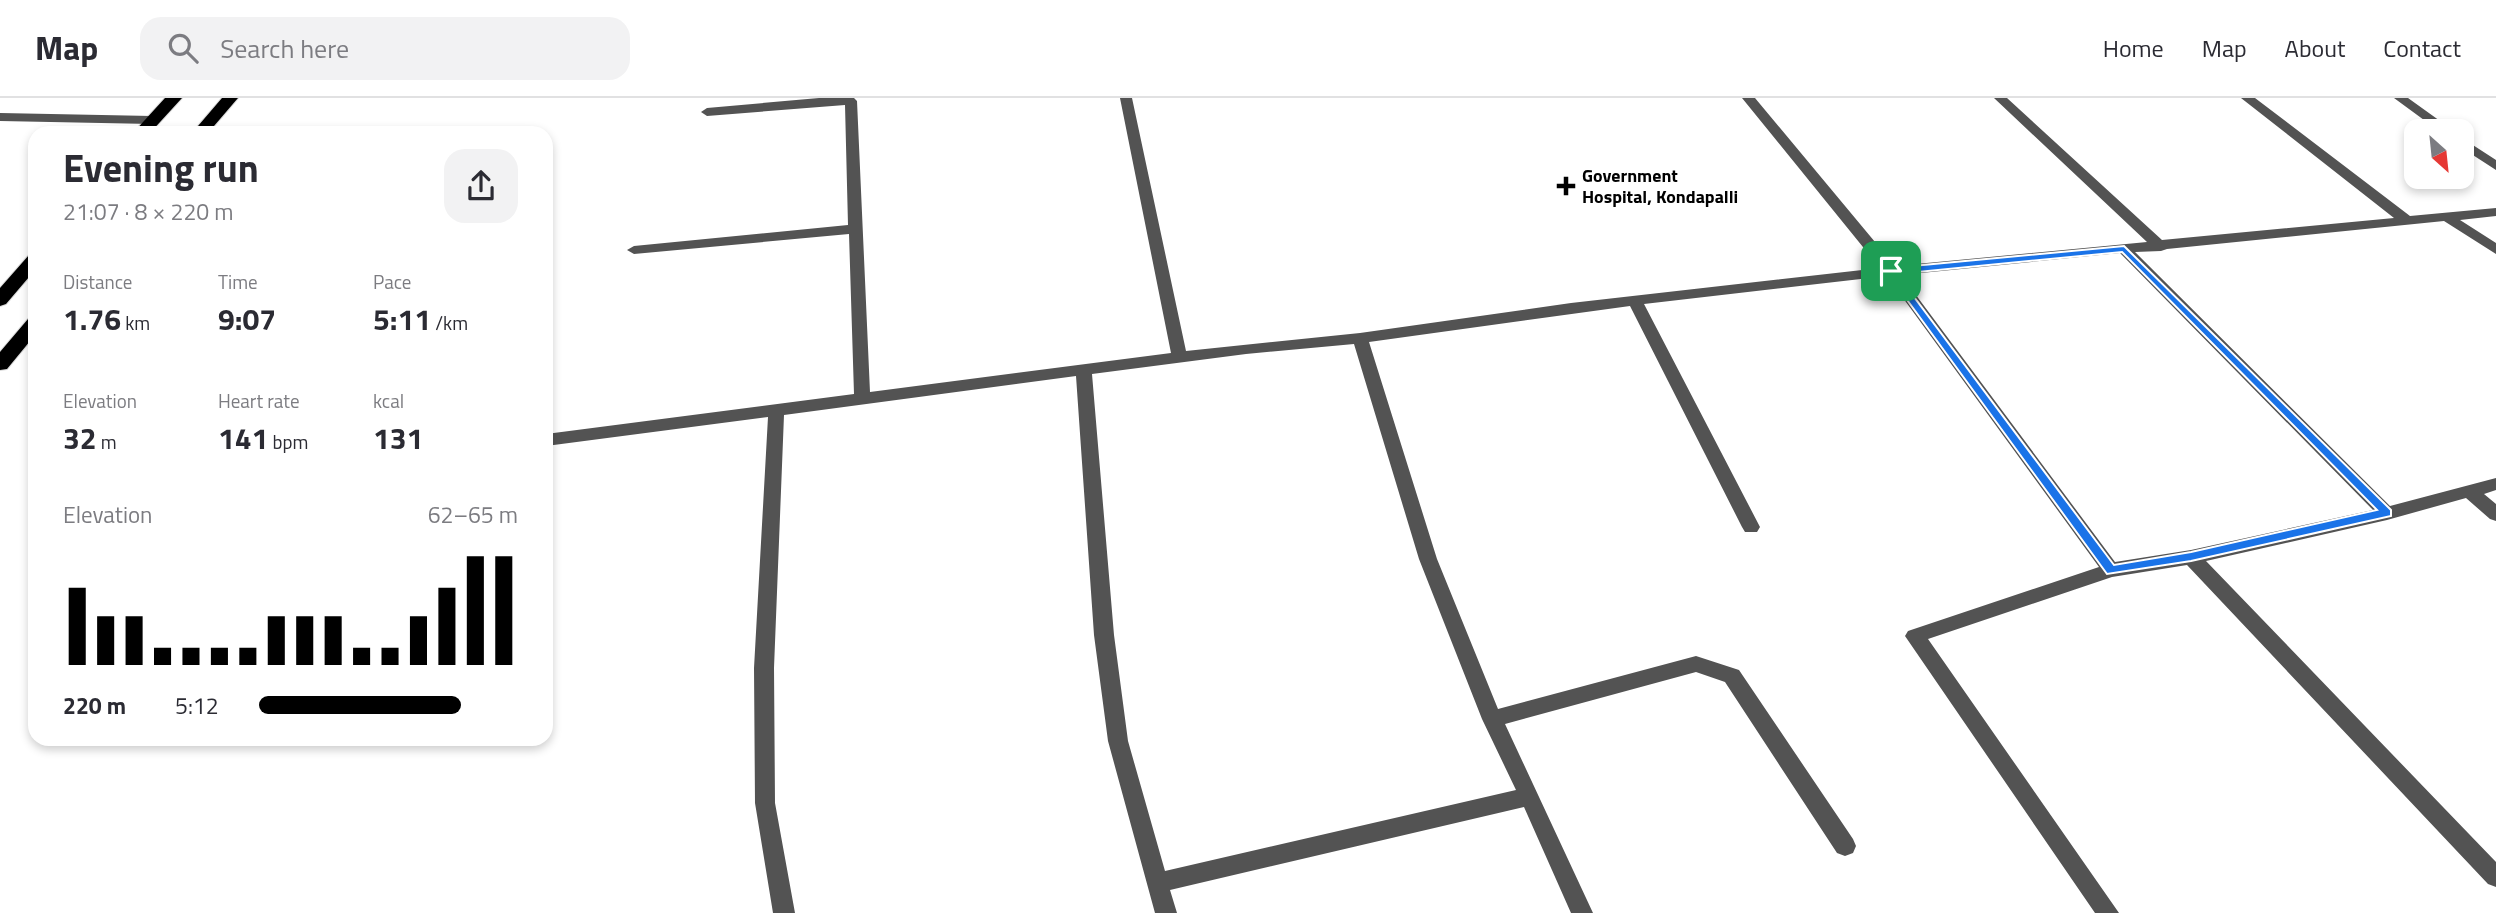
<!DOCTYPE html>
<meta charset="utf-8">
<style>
:root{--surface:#fff;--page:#f2f2f3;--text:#2b2b33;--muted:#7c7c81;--line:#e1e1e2;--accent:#000}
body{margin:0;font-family:"Titillium Web",sans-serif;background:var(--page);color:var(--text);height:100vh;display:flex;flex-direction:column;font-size:26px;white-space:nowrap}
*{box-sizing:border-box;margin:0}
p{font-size:23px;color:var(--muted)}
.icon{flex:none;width:38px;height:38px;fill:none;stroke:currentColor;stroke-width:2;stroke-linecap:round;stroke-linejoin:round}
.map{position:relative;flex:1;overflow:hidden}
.sheet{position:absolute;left:28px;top:28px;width:525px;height:620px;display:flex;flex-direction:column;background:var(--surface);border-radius:21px;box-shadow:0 4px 10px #0003}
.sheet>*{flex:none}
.needle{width:46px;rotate:153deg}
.tools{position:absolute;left:2404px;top:21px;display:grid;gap:14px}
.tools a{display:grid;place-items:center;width:70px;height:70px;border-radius:14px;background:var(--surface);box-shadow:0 4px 10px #0003;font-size:35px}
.pin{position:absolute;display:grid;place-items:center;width:60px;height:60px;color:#fff;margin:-30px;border-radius:14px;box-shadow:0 4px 10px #0006}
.round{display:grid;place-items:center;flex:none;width:74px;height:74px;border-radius:21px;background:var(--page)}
.head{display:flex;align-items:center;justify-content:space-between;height:119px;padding:0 35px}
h1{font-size:38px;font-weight:700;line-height:52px}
.metrics{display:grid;grid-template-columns:repeat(3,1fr);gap:10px;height:119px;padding:7px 35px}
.metrics div{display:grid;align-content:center}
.metrics b{font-size:30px;font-weight:700}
.metrics small{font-size:19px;font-weight:400}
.metrics p{font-size:19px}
.chart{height:196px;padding:14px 35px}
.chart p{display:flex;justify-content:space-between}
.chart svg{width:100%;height:126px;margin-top:7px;stroke:var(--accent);stroke-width:6}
ul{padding:0 35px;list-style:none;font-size:23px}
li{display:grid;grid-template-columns:112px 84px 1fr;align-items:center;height:52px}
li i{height:18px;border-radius:9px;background:var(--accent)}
header{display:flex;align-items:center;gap:42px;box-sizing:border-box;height:98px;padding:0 35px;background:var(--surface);border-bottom:2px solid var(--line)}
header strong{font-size:33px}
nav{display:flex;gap:38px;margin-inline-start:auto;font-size:24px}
.search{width:490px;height:63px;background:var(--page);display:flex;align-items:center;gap:18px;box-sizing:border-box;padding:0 24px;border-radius:21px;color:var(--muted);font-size:26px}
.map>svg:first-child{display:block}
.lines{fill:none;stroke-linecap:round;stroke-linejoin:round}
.highway-casing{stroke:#dbdbdb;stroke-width:2}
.minor{fill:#535353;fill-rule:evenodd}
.highway{fill:#000;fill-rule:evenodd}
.route{fill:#1a73e8;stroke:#fff;stroke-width:2;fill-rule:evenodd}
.poi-dot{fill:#000;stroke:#fff;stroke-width:2.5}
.labels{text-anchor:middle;stroke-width:7;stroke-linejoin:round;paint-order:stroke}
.far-poi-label{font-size:18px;font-weight:bold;fill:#000;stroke:#fff;text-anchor:start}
</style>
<header>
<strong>Map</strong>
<div class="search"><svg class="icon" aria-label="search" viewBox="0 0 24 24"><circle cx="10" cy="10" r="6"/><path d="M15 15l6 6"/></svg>Search here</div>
<nav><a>Home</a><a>Map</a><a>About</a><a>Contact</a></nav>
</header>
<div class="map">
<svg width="2496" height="815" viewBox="0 0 2496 815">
<rect width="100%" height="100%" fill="#fff"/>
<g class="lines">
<!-- highway casing -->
<g class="highway-casing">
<path id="highway" d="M 165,0 L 182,0 L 150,35 L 133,35 Z
M 222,0 L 238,0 L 208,35 L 192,35 Z
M 35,156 L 35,172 L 6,206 L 0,208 L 0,190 L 29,157 Z
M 35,219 L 35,237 L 7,271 L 0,272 L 0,254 L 28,221 Z"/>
</g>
<!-- minor -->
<path class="minor" d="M 819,0 L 854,0 L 857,3 L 870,294 L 1171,255 L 1120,0 L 1132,0 L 1186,253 L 1360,235 L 1571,205 L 1880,170 L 1742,0 L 1755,0 L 1895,168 L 2147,144 L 1994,0 L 2007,0 L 2162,142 L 2394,120 L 2241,0 L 2255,0 L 2410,118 L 2496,110 L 2496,118 L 2460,122 L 2496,145 L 2496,156 L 2444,123 L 2167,151 L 2161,153 L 2135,154 L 2390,408 L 2496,380 L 2496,392 L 2484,396 L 2496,406 L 2496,423 L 2490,421 L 2466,400 L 2387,422 L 2206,463 L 2496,764 L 2496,789 L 2488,786 L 2187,467 L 2112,479 L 1928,541 L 2119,815 L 2095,815 L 1905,538 L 1908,533 L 2099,469 L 1887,178 L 1644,206 L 1760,429 L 1757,434 L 1745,434 L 1742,429 L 1630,208 L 1369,244 L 1437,461 L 1498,611 L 1696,558 L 1739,572 L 1853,741 L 1856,748 L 1853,755 L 1845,758 L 1837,755 L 1725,584 L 1696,574 L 1505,626 L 1593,815 L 1571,815 L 1524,709 L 1170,792 L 1177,815 L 1155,815 L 1108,643 L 1094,537 L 1076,278 L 784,317 L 774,570 L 775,705 L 795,815 L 773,815 L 755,705 L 754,570 L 768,319 L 546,348 L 546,336 L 854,296 L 849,136 L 634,156 L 627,152 L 634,148 L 848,127 L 845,7 L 707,18 L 701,14 L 707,10 ZM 2120,155 L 2373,412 L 2191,452 L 2115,464 L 1901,177 ZM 1354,246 L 1419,461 L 1482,621 L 1516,692 L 1165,773 L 1128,643 L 1114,537 L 1092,276 L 1246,256 Z
M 2394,0 L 2408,0 L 2454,33 L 2439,33 Z
M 0,15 L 152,18 L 159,22 L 152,26 L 0,23 Z
M 2462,40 L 2496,62 L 2496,72 L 2462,50 Z"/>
<!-- highway -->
<use href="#highway" class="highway"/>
</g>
<!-- route -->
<path class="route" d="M 2124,148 L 2391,412 L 2391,418 L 2191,463 L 2107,476 L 1886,173 L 1891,170 ZM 2122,154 L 2377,412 L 2191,454 L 2114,467 L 1897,176 Z"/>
<!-- markers -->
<path class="poi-dot" d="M1562.5 77.5h7v7h7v7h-7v7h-7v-7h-7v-7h7z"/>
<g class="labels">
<!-- far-poi labels -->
<g class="far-poi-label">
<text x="1582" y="84">Government<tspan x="1582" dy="21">Hospital, Kondapalli</tspan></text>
</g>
</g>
</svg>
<div class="tools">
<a><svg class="needle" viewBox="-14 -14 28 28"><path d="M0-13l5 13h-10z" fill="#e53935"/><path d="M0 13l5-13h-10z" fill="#7c7c81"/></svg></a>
</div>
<div class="pin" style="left:1891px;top:173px;background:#1e9e55"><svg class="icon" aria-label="arrive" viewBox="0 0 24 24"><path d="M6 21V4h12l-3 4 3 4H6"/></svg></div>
<section class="sheet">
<div class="head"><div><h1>Evening run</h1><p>21:07 · 8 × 220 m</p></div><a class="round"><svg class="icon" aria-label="share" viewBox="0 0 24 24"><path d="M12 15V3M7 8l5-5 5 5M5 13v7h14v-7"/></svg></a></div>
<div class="metrics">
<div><p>Distance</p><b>1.76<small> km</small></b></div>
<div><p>Time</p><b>9:07</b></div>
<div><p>Pace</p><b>5:11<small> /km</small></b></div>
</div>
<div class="metrics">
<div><p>Elevation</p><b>32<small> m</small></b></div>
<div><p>Heart rate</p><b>141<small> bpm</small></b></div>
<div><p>kcal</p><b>131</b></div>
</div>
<div class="chart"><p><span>Elevation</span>62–65 m</p>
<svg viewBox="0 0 160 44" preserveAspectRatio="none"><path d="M5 44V17M15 44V27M25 44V27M35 44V38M45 44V38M55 44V38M65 44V38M75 44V27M85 44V27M95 44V27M105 44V38M115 44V38M125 44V27M135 44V17M145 44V6M155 44V6"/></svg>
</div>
<ul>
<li><b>220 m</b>5:12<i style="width:78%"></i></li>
</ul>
</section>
</div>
